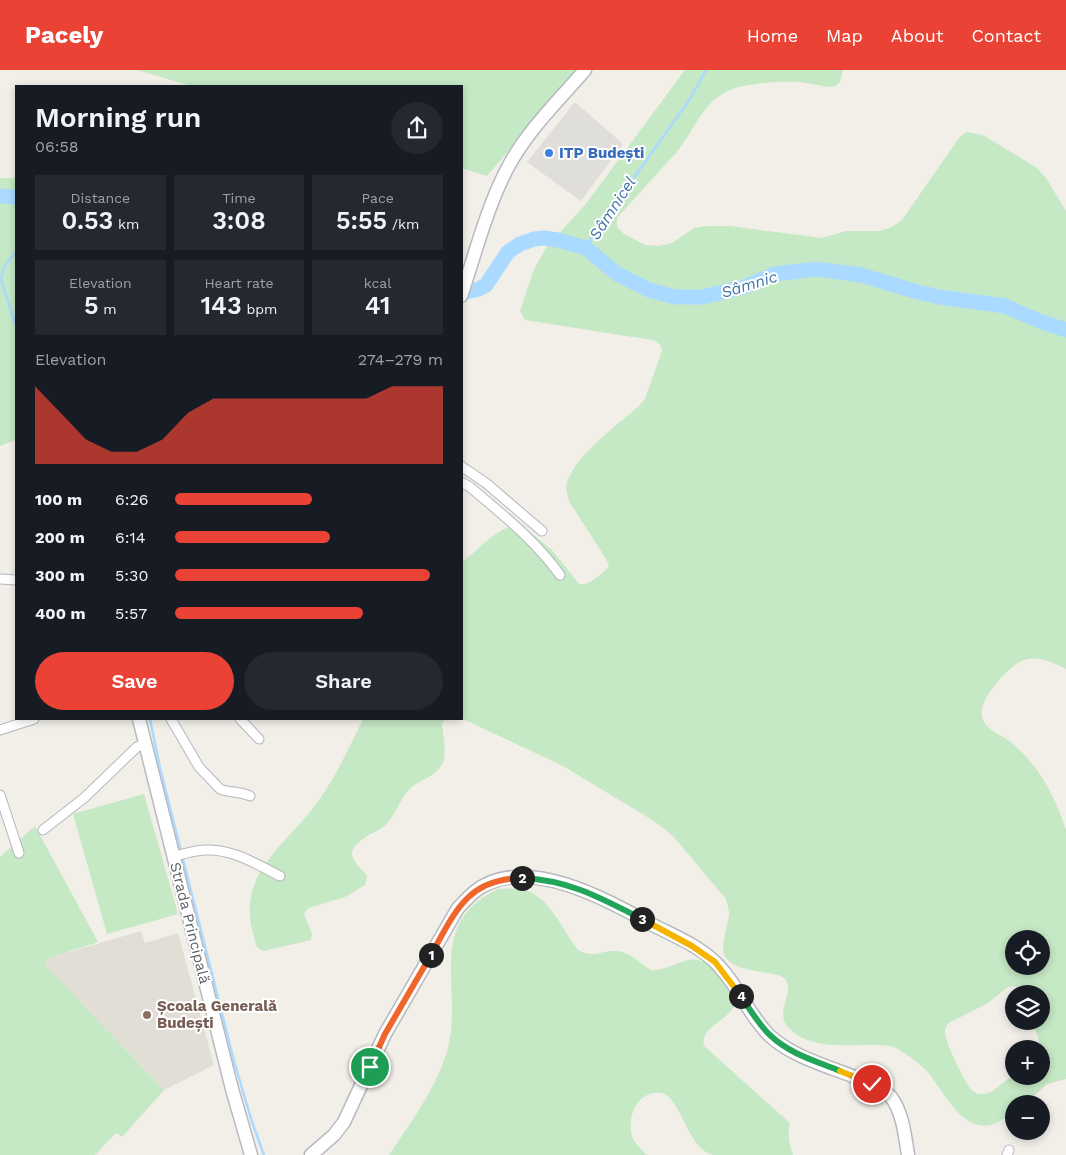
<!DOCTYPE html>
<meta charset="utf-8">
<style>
:root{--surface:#171b24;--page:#242831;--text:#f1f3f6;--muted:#9ea1a6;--accent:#ea4335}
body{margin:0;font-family:"Work Sans",sans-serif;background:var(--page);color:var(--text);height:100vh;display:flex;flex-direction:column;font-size:19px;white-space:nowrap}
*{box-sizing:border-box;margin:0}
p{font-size:16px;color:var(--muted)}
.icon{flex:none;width:28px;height:28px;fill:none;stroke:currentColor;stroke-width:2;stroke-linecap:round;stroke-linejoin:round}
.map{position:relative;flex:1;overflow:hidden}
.sheet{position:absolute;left:15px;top:15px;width:448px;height:635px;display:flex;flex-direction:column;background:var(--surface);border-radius:0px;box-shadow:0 2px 8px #0003}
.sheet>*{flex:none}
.fabs{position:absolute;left:1005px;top:860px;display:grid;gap:10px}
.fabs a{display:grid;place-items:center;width:45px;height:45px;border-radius:50%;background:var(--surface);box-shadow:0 2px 8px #0003;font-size:25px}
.pin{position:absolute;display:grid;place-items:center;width:42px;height:42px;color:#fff;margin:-21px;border:2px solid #fff;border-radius:50%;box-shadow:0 1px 5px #0007}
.km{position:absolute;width:25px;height:25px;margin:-12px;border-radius:50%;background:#222;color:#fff;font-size:14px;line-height:25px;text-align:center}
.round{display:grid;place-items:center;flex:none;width:52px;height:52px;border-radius:26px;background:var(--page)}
.summary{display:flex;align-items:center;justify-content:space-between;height:85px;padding:0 20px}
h1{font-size:28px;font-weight:600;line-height:38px}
.figures{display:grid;grid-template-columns:repeat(3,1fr);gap:8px;height:85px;padding:5px 20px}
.figures div{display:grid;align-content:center;border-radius:0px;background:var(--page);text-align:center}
.figures b{font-size:25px;font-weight:600}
.figures small{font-size:14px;font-weight:400}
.figures p{font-size:14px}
.chart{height:140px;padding:10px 20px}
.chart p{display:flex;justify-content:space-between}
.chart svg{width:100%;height:90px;margin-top:5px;fill:var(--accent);opacity:.7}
.button{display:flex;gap:10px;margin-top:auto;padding:10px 20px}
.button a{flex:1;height:58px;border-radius:30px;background:var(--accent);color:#fff;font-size:20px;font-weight:600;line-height:58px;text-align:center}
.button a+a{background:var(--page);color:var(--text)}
ul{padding:0 20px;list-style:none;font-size:16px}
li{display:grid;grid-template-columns:80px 60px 1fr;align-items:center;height:38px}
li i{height:12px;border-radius:6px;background:var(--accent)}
header{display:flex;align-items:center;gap:30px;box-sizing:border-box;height:70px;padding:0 25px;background:var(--accent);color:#fff}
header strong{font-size:24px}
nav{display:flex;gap:28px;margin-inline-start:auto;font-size:18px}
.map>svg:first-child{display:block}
.industrial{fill:#e0deda}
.education{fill:#e1ded6}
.green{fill:#c5e8c5;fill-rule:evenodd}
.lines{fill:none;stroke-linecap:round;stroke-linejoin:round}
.stream{stroke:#aadaff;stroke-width:2.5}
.river{stroke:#aadaff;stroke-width:15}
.street-casing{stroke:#b5b8bc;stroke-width:11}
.secondary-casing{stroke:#b6babf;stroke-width:15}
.street{stroke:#fff;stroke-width:9}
.secondary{stroke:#fff;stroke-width:12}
.split-1-casing{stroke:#fff;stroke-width:10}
.split-2-casing{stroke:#fff;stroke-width:10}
.split-3-casing{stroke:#fff;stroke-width:10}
.split-4-casing{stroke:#fff;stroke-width:10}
.split-5-casing{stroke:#fff;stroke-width:10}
.split-6-casing{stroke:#fff;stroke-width:10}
.split-1{stroke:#f0652b;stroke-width:6}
.split-2{stroke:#f0652b;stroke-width:6}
.split-3{stroke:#22a559;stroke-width:6}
.split-4{stroke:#f5b400;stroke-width:6}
.split-5{stroke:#22a559;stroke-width:6}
.split-6{stroke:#f5b400;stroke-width:6}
.shop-dot{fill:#3f7fe0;stroke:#fff;stroke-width:2}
.education-dot{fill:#8d6e63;stroke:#fff;stroke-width:2}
.labels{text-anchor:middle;stroke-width:4;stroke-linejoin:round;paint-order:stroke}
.shop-label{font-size:15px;font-weight:bold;fill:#366cbe;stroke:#fff;text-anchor:start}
.street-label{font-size:15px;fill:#5f6368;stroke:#fff}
.education-label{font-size:15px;font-weight:bold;fill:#785e54;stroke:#fff;text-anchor:start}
.water-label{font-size:16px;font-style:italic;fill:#4174aa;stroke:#fff}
</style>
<header>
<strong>Pacely</strong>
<nav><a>Home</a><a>Map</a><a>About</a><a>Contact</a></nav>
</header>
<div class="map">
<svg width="1066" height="1085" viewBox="0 0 1066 1085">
<rect width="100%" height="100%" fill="#f1efe8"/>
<!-- industrial -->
<path class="industrial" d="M 575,32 L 623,74 L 581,131 L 527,92 Z"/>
<!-- education -->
<path class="education" d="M 141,861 L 145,873 L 178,863 L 214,995 L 164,1020 L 45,895 L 46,891 L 52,887 Z"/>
<!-- green -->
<path class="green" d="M 137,0 L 577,0 L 487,106 L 461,98 L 461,16 L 191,16 Z
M 685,0 L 843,0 C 841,6 841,14 835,16 C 830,19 806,12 797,12 C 782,11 747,13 733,19 C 703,29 695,60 676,83 C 656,105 636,126 617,148 L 617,157 L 624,164 L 645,175 L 659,176 L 672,173 L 694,158 L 706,156 L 729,156 L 822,168 L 846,161 L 880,161 L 892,157 L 902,150 L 959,68 L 966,62 L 983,65 L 1037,98 L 1046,108 L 1066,141 L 1066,599 C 1045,589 1030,581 1010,599 C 999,609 976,634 983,650 C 988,662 1003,665 1012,673 C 1039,696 1055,726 1066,760 L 1066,1009 L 1047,1014 L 1025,1034 L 1014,1034 L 1014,1041 C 1007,1046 999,1053 991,1055 C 961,1061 945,1023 930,1005 C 924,997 915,990 907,985 C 903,982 899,979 894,977 C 887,975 879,975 872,975 C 846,975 812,979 791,960 C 772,945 795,923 786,910 C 777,899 739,905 726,888 C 719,879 728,856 729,844 C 729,839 727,834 726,829 L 673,766 L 654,751 L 563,696 L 461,648 L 461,493 C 479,480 498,455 521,455 L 551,479 L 579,514 C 589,516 599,505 607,499 L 609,496 L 606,489 L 569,431 C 568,425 565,419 567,412 C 578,383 615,357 638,337 L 645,329 L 662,281 C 661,275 659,272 652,270 L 525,250 L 520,241 L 534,199 L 546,178 L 585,135 ZM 1014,869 L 1041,869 L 1041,896 L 1014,896 ZM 1014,916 L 1019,918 L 1023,924 L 1041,924 L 1041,951 L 1033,951 L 1041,979 L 1041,1006 C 1033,1006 1022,1004 1014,1006 C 1003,1009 995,1025 981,1024 C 977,1024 974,1023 971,1019 C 964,1011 943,969 945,959 C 946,956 947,955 949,953 L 988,933 L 1008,917 Z
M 0,108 L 16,108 L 16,370 L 0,376 Z
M 363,649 L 445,649 L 442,654 C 443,664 446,678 444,689 C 440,705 424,708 413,716 C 398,728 396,750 380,759 C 372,764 352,772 352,784 C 352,791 363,800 367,806 L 365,815 L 345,827 L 308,838 L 304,844 L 312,864 L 311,870 L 264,881 C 255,879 255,871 253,863 C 236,801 289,774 319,730 C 337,704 350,676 363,649 Z
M 144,724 L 178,844 L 107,864 L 73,744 Z
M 35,756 L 98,872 L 52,887 L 46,891 L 45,895 L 164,1020 L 122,1067 L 116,1063 L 95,1085 L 0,1085 L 0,787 Z
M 498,819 C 505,819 514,818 521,819 C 549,824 562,860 578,880 C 594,889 601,880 616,881 C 631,882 639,893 651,900 C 664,900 673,895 685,891 C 709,882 724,914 735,932 C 732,951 699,955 704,976 L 790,1053 C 787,1065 789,1073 793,1085 C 774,1085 755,1085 736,1085 C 729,1085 720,1085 713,1085 C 686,1078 681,1026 661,1023 C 637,1019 625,1050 633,1069 C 634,1072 638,1075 640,1078 C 643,1081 644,1084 648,1085 L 389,1085 C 411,1052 435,1020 447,982 C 465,922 423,854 498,819 Z"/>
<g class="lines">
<!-- stream -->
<path class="stream" d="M 586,178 L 608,140 L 630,113 L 690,29 L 706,0
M 16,183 C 7,191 2,197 1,210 L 16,256
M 150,649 L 160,698 L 234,991 L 252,1052 L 264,1085"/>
<!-- river -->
<path class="river" d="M 0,126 L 16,127
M 461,221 L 466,222 L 479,219 L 486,215 L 508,182 L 520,174 L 534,169 L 544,168 L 558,170 L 586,178 L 617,204 L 649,220 L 675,227 L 702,227 L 744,217 L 775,204 L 816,199 L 861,205 L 914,221 L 939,227 L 1005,236 L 1039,251 L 1066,260"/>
<!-- street casing -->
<g class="street-casing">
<path id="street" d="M 461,396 L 486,413 L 542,461
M 461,412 L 470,417 C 503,445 535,470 560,505
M 0,509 L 16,510
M 171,649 L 199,697 L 220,719 C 229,723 239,721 250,726
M 240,649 L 259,669
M 0,660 L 34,649
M 0,725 L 19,783
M 43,760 L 84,728 L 137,677 L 145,674
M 174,786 C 184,784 195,780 206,780 C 233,779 256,794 280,806
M 1007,1085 L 1009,1080"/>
</g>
<!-- secondary casing -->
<g class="secondary-casing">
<path id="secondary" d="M 461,226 C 475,185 487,137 507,99 C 526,62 558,31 585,0
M 139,649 L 232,1019 L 251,1085
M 311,1085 L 334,1065 L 344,1052 L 385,964 L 458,838 C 466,830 473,821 483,816 C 533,788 607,830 651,854 C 672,865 698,875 716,893 C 738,914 748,945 770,966 C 793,987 827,996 855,1007 C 867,1012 882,1017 891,1027 C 903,1043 905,1066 908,1085"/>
</g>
<!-- street -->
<use href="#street" class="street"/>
<!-- secondary -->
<use href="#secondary" class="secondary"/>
</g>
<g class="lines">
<!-- split-1 casing -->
<g class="split-1-casing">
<path id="split-1" d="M 370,997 L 385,964 L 431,885"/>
</g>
<!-- split-2 casing -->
<g class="split-2-casing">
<path id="split-2" d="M 431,885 C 455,842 467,809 522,808"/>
</g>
<!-- split-3 casing -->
<g class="split-3-casing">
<path id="split-3" d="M 522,808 C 569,810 601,828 642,849"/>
</g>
<!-- split-4 casing -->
<g class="split-4-casing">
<path id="split-4" d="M 642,849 L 692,876 L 715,892 L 741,926"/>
</g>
<!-- split-5 casing -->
<g class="split-5-casing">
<path id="split-5" d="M 741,926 C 750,940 759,955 771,966 C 790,984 816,991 840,1001"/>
</g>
<!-- split-6 casing -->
<g class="split-6-casing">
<path id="split-6" d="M 840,1001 L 872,1014"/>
</g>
<!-- split-1 -->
<use href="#split-1" class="split-1"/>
<!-- split-2 -->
<use href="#split-2" class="split-2"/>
<!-- split-3 -->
<use href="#split-3" class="split-3"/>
<!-- split-4 -->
<use href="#split-4" class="split-4"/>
<!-- split-5 -->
<use href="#split-5" class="split-5"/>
<!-- split-6 -->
<use href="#split-6" class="split-6"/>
</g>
<!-- markers -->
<circle class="shop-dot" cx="549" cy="83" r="5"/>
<circle class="education-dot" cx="147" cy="945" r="5"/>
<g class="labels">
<!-- shop labels -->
<g class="shop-label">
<text x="559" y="88">ITP Budești</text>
</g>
<!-- street labels -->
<g class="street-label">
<text transform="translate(190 853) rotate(76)" y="5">Strada Principală</text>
</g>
<!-- education labels -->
<g class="education-label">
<text x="157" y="941">Școala Generală<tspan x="157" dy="17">Budești</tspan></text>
</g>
<!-- water labels -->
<g class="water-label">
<text transform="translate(612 138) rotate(-57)" y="6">Sâmnicel</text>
<text transform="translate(749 214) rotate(-17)" y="6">Sâmnic</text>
</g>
</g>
</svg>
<div class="fabs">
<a><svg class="icon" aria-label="locate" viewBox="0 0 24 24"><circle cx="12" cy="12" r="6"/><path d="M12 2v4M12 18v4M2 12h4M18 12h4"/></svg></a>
<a><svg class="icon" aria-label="layers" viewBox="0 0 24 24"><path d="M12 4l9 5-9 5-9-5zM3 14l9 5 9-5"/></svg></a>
<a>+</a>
<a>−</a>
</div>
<div class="pin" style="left:370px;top:997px;background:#1e9e55"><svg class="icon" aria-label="arrive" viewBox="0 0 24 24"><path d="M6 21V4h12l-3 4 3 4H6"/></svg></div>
<div class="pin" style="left:872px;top:1014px;background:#d93025"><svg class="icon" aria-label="check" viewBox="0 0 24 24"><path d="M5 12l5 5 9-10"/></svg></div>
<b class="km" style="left:431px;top:885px">1</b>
<b class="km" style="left:522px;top:808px">2</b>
<b class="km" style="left:642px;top:849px">3</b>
<b class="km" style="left:741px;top:926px">4</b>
<section class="sheet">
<div class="summary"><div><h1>Morning run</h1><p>06:58</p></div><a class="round"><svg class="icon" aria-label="share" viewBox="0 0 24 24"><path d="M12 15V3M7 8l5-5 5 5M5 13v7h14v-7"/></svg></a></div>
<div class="figures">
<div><p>Distance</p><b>0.53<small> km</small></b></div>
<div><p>Time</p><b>3:08</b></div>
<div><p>Pace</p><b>5:55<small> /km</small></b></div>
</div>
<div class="figures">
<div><p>Elevation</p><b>5<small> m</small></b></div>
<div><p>Heart rate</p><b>143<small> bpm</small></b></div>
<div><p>kcal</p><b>41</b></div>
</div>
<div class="chart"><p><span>Elevation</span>274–279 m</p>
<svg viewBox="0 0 160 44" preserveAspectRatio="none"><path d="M0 44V6L10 19L20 32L30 38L40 38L50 32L60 19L70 12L80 12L90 12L100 12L110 12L120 12L130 12L140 6L150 6L160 6V44z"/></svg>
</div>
<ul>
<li><b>100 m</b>6:26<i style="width:51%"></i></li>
<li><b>200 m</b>6:14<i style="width:58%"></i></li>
<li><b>300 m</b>5:30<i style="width:95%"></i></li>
<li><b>400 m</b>5:57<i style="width:70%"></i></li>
</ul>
<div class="button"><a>Save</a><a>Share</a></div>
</section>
</div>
